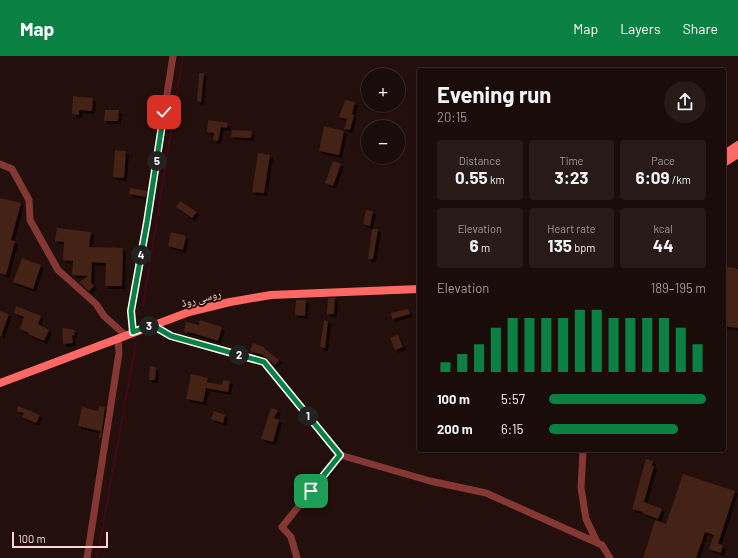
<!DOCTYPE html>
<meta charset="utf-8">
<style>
:root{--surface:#1a0c09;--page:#271a17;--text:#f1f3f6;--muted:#9f9b9c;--line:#382c2a;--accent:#0b8043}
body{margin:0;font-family:Barlow,"Noto Naskh Arabic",sans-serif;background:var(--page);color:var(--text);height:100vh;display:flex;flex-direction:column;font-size:15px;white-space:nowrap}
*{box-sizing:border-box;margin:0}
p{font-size:13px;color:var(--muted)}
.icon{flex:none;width:22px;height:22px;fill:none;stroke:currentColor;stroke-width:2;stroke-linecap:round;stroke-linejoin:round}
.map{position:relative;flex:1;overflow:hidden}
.sheet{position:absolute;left:417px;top:12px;width:309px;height:384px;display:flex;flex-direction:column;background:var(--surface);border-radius:4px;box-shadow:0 1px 3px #0004,0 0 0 1px var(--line)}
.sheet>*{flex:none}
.controls{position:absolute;left:361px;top:12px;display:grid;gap:8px}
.controls a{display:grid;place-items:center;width:44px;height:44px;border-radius:50%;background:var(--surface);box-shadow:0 1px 3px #0004,0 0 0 1px var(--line);font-size:20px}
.scale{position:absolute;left:12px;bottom:10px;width:96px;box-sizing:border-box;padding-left:4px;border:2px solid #ffd3ce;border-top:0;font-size:11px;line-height:14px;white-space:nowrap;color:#ffd3ce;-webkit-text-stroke:3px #23100c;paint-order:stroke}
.pin{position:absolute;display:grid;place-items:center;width:34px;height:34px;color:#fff;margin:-17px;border-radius:8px;box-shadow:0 2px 6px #0006}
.km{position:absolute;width:20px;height:20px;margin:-10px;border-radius:50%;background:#222;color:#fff;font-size:11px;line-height:20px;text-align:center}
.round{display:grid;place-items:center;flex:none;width:42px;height:42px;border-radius:21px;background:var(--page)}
.overview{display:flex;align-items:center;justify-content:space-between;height:68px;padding:0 20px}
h1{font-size:22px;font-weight:700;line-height:30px}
.figures{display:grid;grid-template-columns:repeat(3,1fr);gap:6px;height:68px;padding:4px 20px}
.figures div{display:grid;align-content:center;border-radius:4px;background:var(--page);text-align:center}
.figures b{font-size:17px;font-weight:700}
.figures small{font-size:11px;font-weight:400}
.figures p{font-size:11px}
.chart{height:112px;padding:8px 20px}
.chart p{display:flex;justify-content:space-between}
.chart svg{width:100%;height:72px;margin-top:4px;stroke:var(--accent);stroke-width:6}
ul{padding:0 20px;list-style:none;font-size:13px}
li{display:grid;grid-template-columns:64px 48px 1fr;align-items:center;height:30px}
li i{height:10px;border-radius:5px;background:var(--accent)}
header{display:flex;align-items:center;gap:24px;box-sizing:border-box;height:56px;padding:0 20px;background:var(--accent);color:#fff}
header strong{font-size:19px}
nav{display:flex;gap:22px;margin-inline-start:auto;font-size:14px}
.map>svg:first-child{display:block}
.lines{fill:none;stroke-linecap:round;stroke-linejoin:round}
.stream{stroke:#42061d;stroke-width:2}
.building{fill:#452017;filter:url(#shadow)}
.minor{stroke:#853734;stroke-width:7}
.secondary{stroke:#ff6865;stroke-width:8}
.route-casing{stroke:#fff;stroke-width:8}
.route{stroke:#0b8043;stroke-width:5}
.labels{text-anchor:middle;stroke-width:4;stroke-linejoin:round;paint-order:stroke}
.street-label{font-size:11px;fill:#ffd3ce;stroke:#23100c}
</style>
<header>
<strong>Map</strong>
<nav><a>Map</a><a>Layers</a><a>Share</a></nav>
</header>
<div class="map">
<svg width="738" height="502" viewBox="0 0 738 502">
<defs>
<filter id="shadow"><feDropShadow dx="3" dy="3" stdDeviation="0" flood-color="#0009"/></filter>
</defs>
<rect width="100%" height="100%" fill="#23100c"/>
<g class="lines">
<!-- stream -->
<path class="stream" d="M 143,250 L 183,0
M 97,502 L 136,286"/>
</g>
<!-- building -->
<path class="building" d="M 199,17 L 204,17 L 201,46 L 197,45 Z
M 73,40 L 93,42 L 92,55 L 79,54 L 79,59 L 72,58 Z
M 345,44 L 355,46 L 352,58 L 354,59 L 350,74 L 344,73 L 347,63 L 339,61 Z
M 105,54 L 119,54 L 118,65 L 104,65 Z
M 208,64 L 228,67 L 227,72 L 221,71 L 218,85 L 213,84 L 214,77 L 207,76 Z
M 324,70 L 344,75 L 339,99 L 319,95 Z
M 232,74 L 252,75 L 251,82 L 231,81 Z
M 115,94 L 126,95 L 124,122 L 113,121 Z
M 258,97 L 270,99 L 264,137 L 252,136 Z
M 333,105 L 341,108 L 333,130 L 325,127 Z
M 130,132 L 147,135 L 146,141 L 129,138 Z
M 0,142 L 21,147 L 11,184 L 15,185 L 6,219 L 0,217 Z
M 180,145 L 197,156 L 192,162 L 176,151 Z
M 366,154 L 373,155 L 370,170 L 363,168 Z
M 57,172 L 91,176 L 89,191 L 123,192 L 122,230 L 105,230 L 106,207 L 92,206 L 91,226 L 94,230 L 89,235 L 79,226 L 88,220 L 72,219 L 73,205 L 63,204 L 64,186 L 55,185 Z
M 372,173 L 378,173 L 373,203 L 368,203 Z
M 171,176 L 186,180 L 183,194 L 168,190 Z
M 22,202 L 41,209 L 33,233 L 13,226 Z
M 724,210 L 738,213 L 738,272 L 724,270 Z
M 328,242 L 335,242 L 334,258 L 327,258 Z
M 296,244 L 306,244 L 305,260 L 295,259 Z
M 16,250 L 41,260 L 38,268 L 49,274 L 44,285 L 28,278 L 29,277 L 20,273 L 24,261 L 14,257 Z
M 408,253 L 410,258 L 392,263 L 391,257 Z
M 0,255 L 9,258 L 1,280 L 0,280 Z
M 200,264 L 222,271 L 218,285 L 193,277 L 184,276 L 186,266 L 199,269 Z
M 324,264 L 328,265 L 325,292 L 320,291 Z
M 62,272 L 75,274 L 74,280 L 72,279 L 73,287 L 63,288 Z
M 398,279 L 403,291 L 395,294 L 390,282 Z
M 253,287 L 264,291 L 264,292 L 279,304 L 275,309 L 263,299 L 250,295 Z
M 150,310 L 156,311 L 155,324 L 149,324 Z
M 191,318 L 208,322 L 207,326 L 222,329 L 223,324 L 230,325 L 228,336 L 206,332 L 203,346 L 186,343 Z
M 18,350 L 40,359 L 36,367 L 22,361 L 24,357 L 17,355 Z
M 99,350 L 105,351 L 101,382 L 99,382 L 100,375 L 78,370 L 82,351 L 98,355 Z
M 271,352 L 278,354 L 274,362 L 279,364 L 273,386 L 261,383 Z
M 214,355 L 225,359 L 223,367 L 211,363 Z
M 646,403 L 653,405 L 652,410 L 654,410 L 644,446 L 662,453 L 658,463 L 642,457 L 643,456 L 632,453 Z
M 683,418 L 735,435 L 718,488 L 723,489 L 721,497 L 709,493 L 714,479 L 705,476 L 696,502 L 643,502 L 655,464 L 666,468 Z"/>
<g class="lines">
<!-- minor -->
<path class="minor" d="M 0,108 L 12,113 L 29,144 L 30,164 L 58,214 L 96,248 L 104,260 L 125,279
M 152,269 L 171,280 L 264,306 L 340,399 L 282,471 L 291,481 L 297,502
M 133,277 L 131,255 L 147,166 L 173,0
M 583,394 L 581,432 L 586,463 L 597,486
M 340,399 L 430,425 L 486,437 L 602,489 L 610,502
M 87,502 L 119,297 L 118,282"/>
<!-- secondary -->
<path class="secondary" d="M 724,98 L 738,89
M 724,107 L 738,98
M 0,327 L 189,256 L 230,246 L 271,239 L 419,233"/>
</g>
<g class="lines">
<!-- route casing -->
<g class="route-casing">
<path id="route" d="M 164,56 L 147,166 L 131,255 L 133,276 L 152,269 L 171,280 L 264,306 L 340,399 L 311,435"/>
</g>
<!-- route -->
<use href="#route" class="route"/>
</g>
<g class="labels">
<!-- street labels -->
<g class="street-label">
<text transform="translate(201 242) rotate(-15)" y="4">روسی روڈ</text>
</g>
</g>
</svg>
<div class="controls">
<a>+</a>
<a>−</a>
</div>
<div class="scale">100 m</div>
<div class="pin" style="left:311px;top:435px;background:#1e9e55"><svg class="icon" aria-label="arrive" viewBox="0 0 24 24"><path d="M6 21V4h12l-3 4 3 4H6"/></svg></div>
<div class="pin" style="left:164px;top:56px;background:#d93025"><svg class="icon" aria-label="check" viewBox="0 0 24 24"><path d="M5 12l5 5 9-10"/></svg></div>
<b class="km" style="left:308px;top:360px">1</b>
<b class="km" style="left:239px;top:299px">2</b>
<b class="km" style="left:149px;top:270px">3</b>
<b class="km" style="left:141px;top:199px">4</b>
<b class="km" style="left:157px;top:105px">5</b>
<section class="sheet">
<div class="overview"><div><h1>Evening run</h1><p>20:15</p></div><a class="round"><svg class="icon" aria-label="share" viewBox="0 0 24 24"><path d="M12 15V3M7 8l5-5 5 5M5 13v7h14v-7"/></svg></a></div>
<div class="figures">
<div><p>Distance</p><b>0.55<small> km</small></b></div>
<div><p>Time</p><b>3:23</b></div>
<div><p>Pace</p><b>6:09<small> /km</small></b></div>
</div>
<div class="figures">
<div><p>Elevation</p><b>6<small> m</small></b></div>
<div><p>Heart rate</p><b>135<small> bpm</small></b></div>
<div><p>kcal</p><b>44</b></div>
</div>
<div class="chart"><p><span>Elevation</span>189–195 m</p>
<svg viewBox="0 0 160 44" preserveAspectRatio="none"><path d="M5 44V38M15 44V33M25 44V27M35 44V17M45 44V11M55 44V11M65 44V11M75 44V11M85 44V6M95 44V6M105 44V11M115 44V11M125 44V11M135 44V11M145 44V17M155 44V27"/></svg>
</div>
<ul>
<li><b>100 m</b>5:57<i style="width:100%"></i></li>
<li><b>200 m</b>6:15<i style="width:82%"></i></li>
</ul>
</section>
</div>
